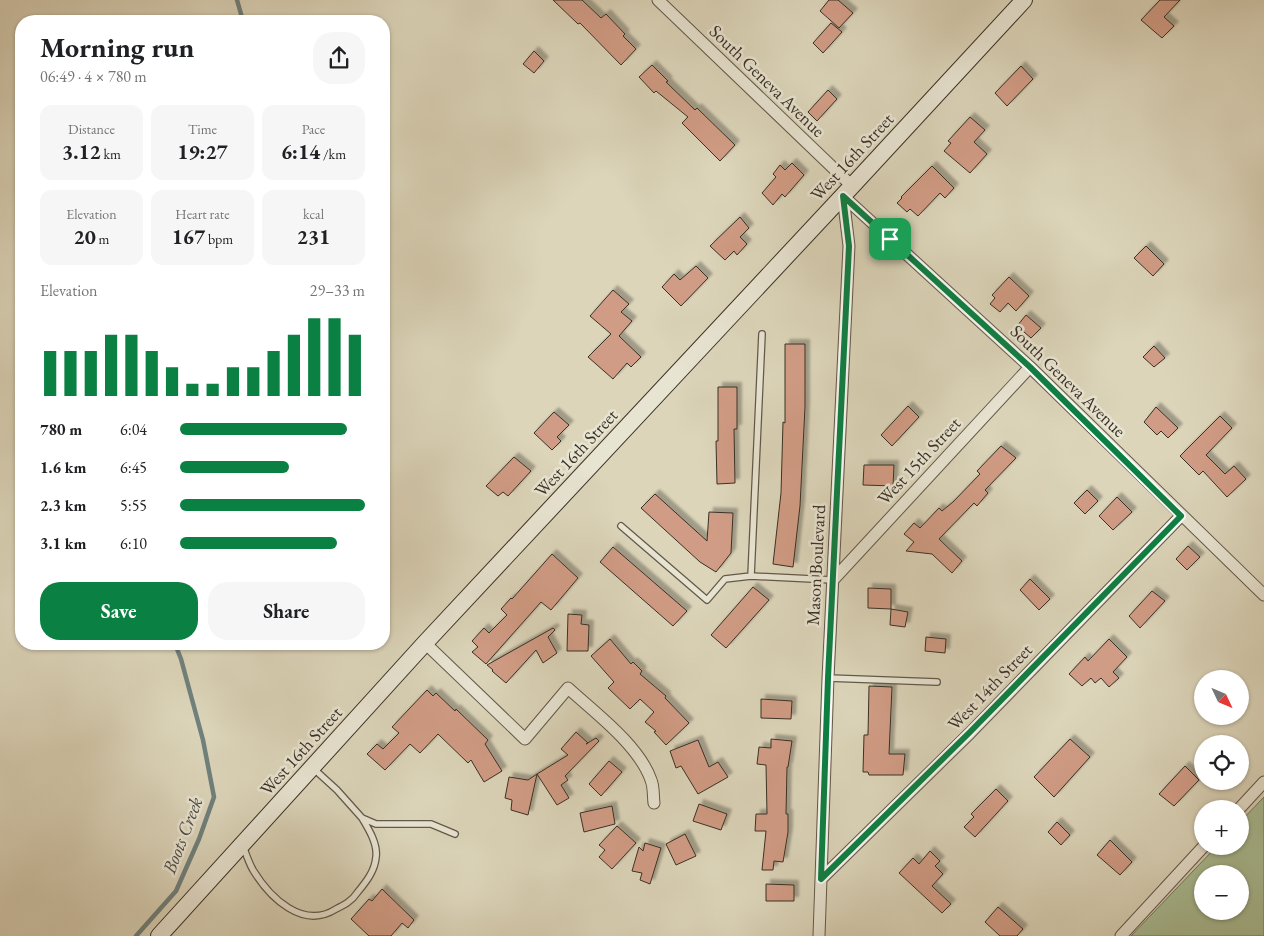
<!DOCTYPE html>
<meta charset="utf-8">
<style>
:root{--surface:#fff;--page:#f6f6f6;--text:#202124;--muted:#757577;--accent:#0b8043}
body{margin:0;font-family:"EB Garamond",serif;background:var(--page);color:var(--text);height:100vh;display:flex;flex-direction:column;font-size:19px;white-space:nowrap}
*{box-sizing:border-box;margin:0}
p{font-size:16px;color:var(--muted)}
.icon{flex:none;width:28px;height:28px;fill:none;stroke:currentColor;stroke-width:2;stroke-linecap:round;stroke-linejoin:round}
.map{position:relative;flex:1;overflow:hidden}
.side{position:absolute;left:15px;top:15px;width:375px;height:635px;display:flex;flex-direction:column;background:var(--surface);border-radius:20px;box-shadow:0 1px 4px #0004}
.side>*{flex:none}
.needle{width:32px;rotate:134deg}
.controls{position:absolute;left:1194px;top:670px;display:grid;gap:10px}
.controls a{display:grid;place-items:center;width:55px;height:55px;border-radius:50%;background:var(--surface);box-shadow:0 1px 4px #0004;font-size:25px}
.pin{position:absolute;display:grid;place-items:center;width:42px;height:42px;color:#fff;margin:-21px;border-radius:10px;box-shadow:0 2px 8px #0006}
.round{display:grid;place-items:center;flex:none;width:52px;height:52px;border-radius:20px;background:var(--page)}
.overview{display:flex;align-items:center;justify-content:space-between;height:85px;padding:0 25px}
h1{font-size:28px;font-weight:700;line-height:38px}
.figures{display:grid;grid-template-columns:repeat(3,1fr);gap:8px;height:85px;padding:5px 25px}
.figures div{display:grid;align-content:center;border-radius:12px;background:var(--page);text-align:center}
.figures b{font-size:21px;font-weight:700}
.figures small{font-size:14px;font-weight:400}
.figures p{font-size:14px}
.chart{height:140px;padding:10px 25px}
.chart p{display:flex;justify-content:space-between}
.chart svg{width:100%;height:90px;margin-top:5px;stroke:var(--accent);stroke-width:6}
.action{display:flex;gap:10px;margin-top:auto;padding:10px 25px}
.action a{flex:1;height:58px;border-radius:20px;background:var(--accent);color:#fff;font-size:20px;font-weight:700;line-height:58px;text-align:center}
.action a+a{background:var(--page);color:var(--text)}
ul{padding:0 25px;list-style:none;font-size:16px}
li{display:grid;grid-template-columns:80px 60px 1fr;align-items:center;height:38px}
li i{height:12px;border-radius:6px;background:var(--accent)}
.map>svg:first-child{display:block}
.green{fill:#aabe95;stroke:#72775d;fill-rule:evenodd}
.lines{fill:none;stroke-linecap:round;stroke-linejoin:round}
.stream{stroke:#70817d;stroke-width:4.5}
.building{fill:#d19c85;stroke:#393025;filter:url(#shadow)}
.lane-casing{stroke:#62594a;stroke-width:8}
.street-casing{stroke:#62594a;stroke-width:13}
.secondary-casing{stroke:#393025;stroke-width:18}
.lane{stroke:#e8e4d2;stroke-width:5.5}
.street{stroke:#e8e4d2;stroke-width:11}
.secondary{stroke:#e8e4d2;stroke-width:16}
.route-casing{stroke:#fff;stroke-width:10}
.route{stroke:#0b8043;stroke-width:6}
.labels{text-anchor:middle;stroke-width:5;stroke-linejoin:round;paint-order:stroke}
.street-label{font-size:18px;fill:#393025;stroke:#e8e4d2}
.water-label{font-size:19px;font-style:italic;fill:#4b4b42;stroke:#e8e4d2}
</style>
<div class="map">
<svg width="1264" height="936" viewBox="0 0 1264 936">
<defs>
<filter id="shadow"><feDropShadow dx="4.5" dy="-4.5" stdDeviation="1" flood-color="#0004"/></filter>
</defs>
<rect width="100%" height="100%" fill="#dcd5ba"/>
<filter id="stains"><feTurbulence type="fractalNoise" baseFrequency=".004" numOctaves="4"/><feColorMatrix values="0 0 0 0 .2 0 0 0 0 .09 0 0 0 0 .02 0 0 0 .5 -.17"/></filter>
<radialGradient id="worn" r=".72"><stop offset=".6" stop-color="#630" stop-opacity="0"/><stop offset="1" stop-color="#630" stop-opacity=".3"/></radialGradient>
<!-- green -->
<path class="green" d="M 1264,797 L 1264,936 L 1131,936 L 1217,846 L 1240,846 L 1240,822 ZM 1202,874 L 1240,874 L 1240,911 L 1202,911 Z"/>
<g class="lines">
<!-- stream -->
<path class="stream" d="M 237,0 L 243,21
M 136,936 L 176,891 L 199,839 L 214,797 L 203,740 L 181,659 L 175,644"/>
</g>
<!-- building -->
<path class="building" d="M 553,0 L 582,0 L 601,18 L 606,14 L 625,34 L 623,36 L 636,49 L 621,65 L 580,23 L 578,24 Z
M 829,0 L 838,0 L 853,13 L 839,28 L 820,11 Z
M 1160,0 L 1180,0 L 1164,17 L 1174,26 L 1162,38 L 1141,20 Z
M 831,23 L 842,32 L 823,53 L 813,43 Z
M 534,51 L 544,61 L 534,73 L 523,64 Z
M 652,65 L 668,81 L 666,82 L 695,110 L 697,108 L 735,145 L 720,161 L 682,123 L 688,117 L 656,91 L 654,93 L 639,77 Z
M 1021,66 L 1033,79 L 1007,106 L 995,93 Z
M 828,90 L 837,99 L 817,121 L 808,112 Z
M 970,117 L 985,130 L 974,142 L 987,154 L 970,173 L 944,151 L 951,143 L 948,141 Z
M 792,163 L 804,175 L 785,197 L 782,194 L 773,205 L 762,193 L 776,177 L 773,174 L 780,165 L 785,170 Z
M 932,166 L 954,188 L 945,198 L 940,193 L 918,216 L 910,209 L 907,212 L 897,203 L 902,198 L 901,197 Z
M 740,217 L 749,228 L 740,237 L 747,244 L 737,255 L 734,251 L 725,260 L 710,246 Z
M 1146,246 L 1164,264 L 1153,276 L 1134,258 Z
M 696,266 L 708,278 L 681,306 L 662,287 L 674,274 L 680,280 Z
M 1009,277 L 1029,296 L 1016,311 L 1008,303 L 1000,312 L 990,304 L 995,298 L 992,295 Z
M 613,290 L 629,304 L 621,312 L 632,321 L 619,336 L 641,357 L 631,367 L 627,363 L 613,379 L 588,357 L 611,334 L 590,316 Z
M 1026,315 L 1041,328 L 1031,338 L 1017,326 Z
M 785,344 L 805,344 L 805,407 L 800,506 L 793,567 L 773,564 L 781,493 L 783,422 L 785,423 Z
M 1154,346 L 1165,358 L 1154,367 L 1143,357 Z
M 718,387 L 737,387 L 737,429 L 734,429 L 735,483 L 717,484 L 716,441 L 718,441 Z
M 908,406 L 919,417 L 892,446 L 881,435 Z
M 1156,407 L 1178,428 L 1168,438 L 1161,431 L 1157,435 L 1144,422 Z
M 554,412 L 569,425 L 557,437 L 561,441 L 552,450 L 534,433 Z
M 1220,416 L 1232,428 L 1206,455 L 1225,474 L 1234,466 L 1246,479 L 1227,497 L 1203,471 L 1199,475 L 1180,456 Z
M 1001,446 L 1016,458 L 985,490 L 988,493 L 977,506 L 974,503 L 939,539 L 962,561 L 952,573 L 932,554 L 906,551 L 914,542 L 904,534 L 914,523 L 920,528 L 939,508 L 942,511 L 953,502 L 980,474 L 977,471 Z
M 514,457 L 531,471 L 508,496 L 503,492 L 498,496 L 486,486 Z
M 864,465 L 894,465 L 893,486 L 863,485 Z
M 1087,490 L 1098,501 L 1085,514 L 1074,503 Z
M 655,494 L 707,541 L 709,512 L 733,513 L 731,553 L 716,572 L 700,562 L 641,508 Z
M 1117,497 L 1132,512 L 1113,530 L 1099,516 Z
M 1188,546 L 1200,557 L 1187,570 L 1176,559 Z
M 613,547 L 687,611 L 673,626 L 600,562 Z
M 552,554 L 578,578 L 551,610 L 541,602 L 486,664 L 472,652 L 478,647 L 472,641 L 484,628 L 489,633 L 507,615 L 501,609 L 511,598 L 512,599 Z
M 1030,579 L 1050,599 L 1039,610 L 1020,590 Z
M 753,587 L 769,600 L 726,648 L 711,635 Z
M 868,588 L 891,589 L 891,609 L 868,608 Z
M 1152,591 L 1165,601 L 1140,628 L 1129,616 Z
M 891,609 L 908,612 L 905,627 L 890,625 Z
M 568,614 L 582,615 L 581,624 L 589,625 L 588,651 L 567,651 Z
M 553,628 L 555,630 L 548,637 L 557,653 L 543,663 L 536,650 L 506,683 L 492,671 L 493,670 L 487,665 Z
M 926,637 L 946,639 L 945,653 L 925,651 Z
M 610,639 L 631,664 L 633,662 L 642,671 L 640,674 L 666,696 L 665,698 L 689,723 L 666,745 L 654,732 L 656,731 L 645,722 L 654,712 L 640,699 L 630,709 L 608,688 L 614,682 L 591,656 Z
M 1109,639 L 1127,657 L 1113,672 L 1119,678 L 1109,687 L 1101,678 L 1095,683 L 1091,678 L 1082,686 L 1069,674 L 1085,657 L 1088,661 Z
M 869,686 L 892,687 L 889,754 L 905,754 L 903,775 L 869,775 L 868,772 L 863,772 L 864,735 L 868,735 Z
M 427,690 L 433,696 L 436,693 L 455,711 L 456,709 L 488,740 L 485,744 L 502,771 L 484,782 L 471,760 L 468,763 L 438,734 L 420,753 L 410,744 L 385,770 L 367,754 L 377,744 L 383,749 L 399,733 L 392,727 Z
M 761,699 L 792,701 L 791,719 L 761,718 Z
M 576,732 L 588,743 L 586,744 L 596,738 L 599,741 L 565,776 L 568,780 L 561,785 L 569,798 L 557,805 L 537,774 L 568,755 L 561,749 Z
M 771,739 L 792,741 L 788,767 L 787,767 L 786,814 L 788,814 L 788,832 L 783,862 L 774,861 L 773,870 L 762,870 L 766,831 L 755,831 L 756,814 L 767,814 L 766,765 L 757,764 L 759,747 L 771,748 Z
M 1070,739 L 1090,757 L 1054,797 L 1034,777 Z
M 698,740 L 709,767 L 718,762 L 728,777 L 698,794 L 681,766 L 676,768 L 670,751 Z
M 609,761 L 622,772 L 601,796 L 589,784 Z
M 1185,766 L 1199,780 L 1174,806 L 1159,794 Z
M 537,774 L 528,815 L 511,810 L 512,800 L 505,798 L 509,777 L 528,780 Z
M 996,789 L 1008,801 L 975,837 L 964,827 L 974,817 L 971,814 Z
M 699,804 L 727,814 L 721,830 L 693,821 Z
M 612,806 L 615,824 L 584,832 L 580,813 Z
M 1057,822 L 1070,835 L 1061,845 L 1048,832 Z
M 617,826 L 636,843 L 612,869 L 599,857 L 605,850 L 599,845 Z
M 685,834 L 696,856 L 676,865 L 666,844 Z
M 1110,840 L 1132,862 L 1120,875 L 1097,855 Z
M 645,843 L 661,848 L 650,884 L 640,880 L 642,873 L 632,871 L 639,847 L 643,851 Z
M 930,851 L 940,861 L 935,866 L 943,874 L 932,886 L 951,904 L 942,913 L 899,873 L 913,858 L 919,864 Z
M 766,884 L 794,885 L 794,901 L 766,901 Z
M 382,889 L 414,920 L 408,928 L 402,923 L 391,936 L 369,936 L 351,919 L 369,899 L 372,901 Z
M 998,907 L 1023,929 L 1017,936 L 1000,936 L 985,922 Z"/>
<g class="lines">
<!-- lane casing -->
<g class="lane-casing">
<path id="lane" d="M 762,334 L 751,576 L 833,580
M 621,526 L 707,600 L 725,579 L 751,576
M 828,678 L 937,682
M 314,769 L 337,790 L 362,818 L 376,824 L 431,824 L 455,834
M 243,846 C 246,854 249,863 253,870 C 270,898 303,930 336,909 C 344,905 352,901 357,893 C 366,882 375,871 376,857 C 378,844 368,828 362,818"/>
</g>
<!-- street casing -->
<g class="street-casing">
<path id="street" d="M 658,0 L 852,186
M 843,196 L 1030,367 L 1264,595
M 833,580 L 1030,367
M 425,643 L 525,739 L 568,688 C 594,712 639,745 651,780 C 654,787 653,796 654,803
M 1239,809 L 1264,782
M 821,879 L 970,733 L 1181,516
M 819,936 L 828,678 L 849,246 L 843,196
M 1121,936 L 1204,846"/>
</g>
<!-- secondary casing -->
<g class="secondary-casing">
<path id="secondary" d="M 159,936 L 425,643 L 852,186 L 1024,0"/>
</g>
<!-- lane -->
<use href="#lane" class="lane"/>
<!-- street -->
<use href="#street" class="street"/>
<!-- secondary -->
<use href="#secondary" class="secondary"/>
</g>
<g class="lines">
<!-- route casing -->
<g class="route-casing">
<path id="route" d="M 843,196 L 1030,367 L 1181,516 L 970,732 L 821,879 L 828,678 L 849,246 Z"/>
</g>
<!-- route -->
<use href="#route" class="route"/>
</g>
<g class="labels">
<!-- street labels -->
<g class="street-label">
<text transform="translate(767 81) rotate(44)" y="6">South Geneva Avenue</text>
<text transform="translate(852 157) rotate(-47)" y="6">West 16th Street</text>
<text transform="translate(1068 381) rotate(44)" y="6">South Geneva Avenue</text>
<text transform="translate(576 453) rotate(-47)" y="6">West 16th Street</text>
<text transform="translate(919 461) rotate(-47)" y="6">West 15th Street</text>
<text transform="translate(816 565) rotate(-87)" y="6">Mason Boulevard</text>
<text transform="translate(990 687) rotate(-46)" y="6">West 14th Street</text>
<text transform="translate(301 751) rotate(-48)" y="6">West 16th Street</text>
</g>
<!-- water labels -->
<g class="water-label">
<text transform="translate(182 835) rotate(-69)" y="7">Boots Creek</text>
</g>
</g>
<rect width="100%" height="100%" filter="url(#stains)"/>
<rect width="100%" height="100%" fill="url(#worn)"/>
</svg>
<div class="controls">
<a><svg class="needle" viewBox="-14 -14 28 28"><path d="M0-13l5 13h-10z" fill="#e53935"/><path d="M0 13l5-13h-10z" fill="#757577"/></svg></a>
<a><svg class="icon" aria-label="locate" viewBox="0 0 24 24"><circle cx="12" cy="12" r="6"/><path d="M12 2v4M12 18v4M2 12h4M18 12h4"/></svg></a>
<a>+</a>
<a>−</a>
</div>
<div class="pin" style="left:890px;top:239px;background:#1e9e55"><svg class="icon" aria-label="arrive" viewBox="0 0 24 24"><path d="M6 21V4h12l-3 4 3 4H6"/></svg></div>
<section class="side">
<div class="overview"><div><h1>Morning run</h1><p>06:49 · 4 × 780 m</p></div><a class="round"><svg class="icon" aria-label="share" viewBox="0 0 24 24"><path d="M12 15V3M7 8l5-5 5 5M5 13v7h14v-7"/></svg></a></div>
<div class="figures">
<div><p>Distance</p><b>3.12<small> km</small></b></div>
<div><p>Time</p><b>19:27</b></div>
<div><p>Pace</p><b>6:14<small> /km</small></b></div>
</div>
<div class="figures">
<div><p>Elevation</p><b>20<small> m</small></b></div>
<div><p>Heart rate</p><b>167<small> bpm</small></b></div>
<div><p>kcal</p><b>231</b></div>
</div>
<div class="chart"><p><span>Elevation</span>29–33 m</p>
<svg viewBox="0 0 160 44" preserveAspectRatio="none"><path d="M5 44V22M15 44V22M25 44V22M35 44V14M45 44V14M55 44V22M65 44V30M75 44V38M85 44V38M95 44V30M105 44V30M115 44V22M125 44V14M135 44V6M145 44V6M155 44V14"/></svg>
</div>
<ul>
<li><b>780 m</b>6:04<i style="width:90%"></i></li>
<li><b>1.6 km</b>6:45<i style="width:59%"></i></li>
<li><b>2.3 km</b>5:55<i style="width:100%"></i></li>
<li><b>3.1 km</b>6:10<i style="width:85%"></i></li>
</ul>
<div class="action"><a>Save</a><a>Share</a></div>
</section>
</div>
